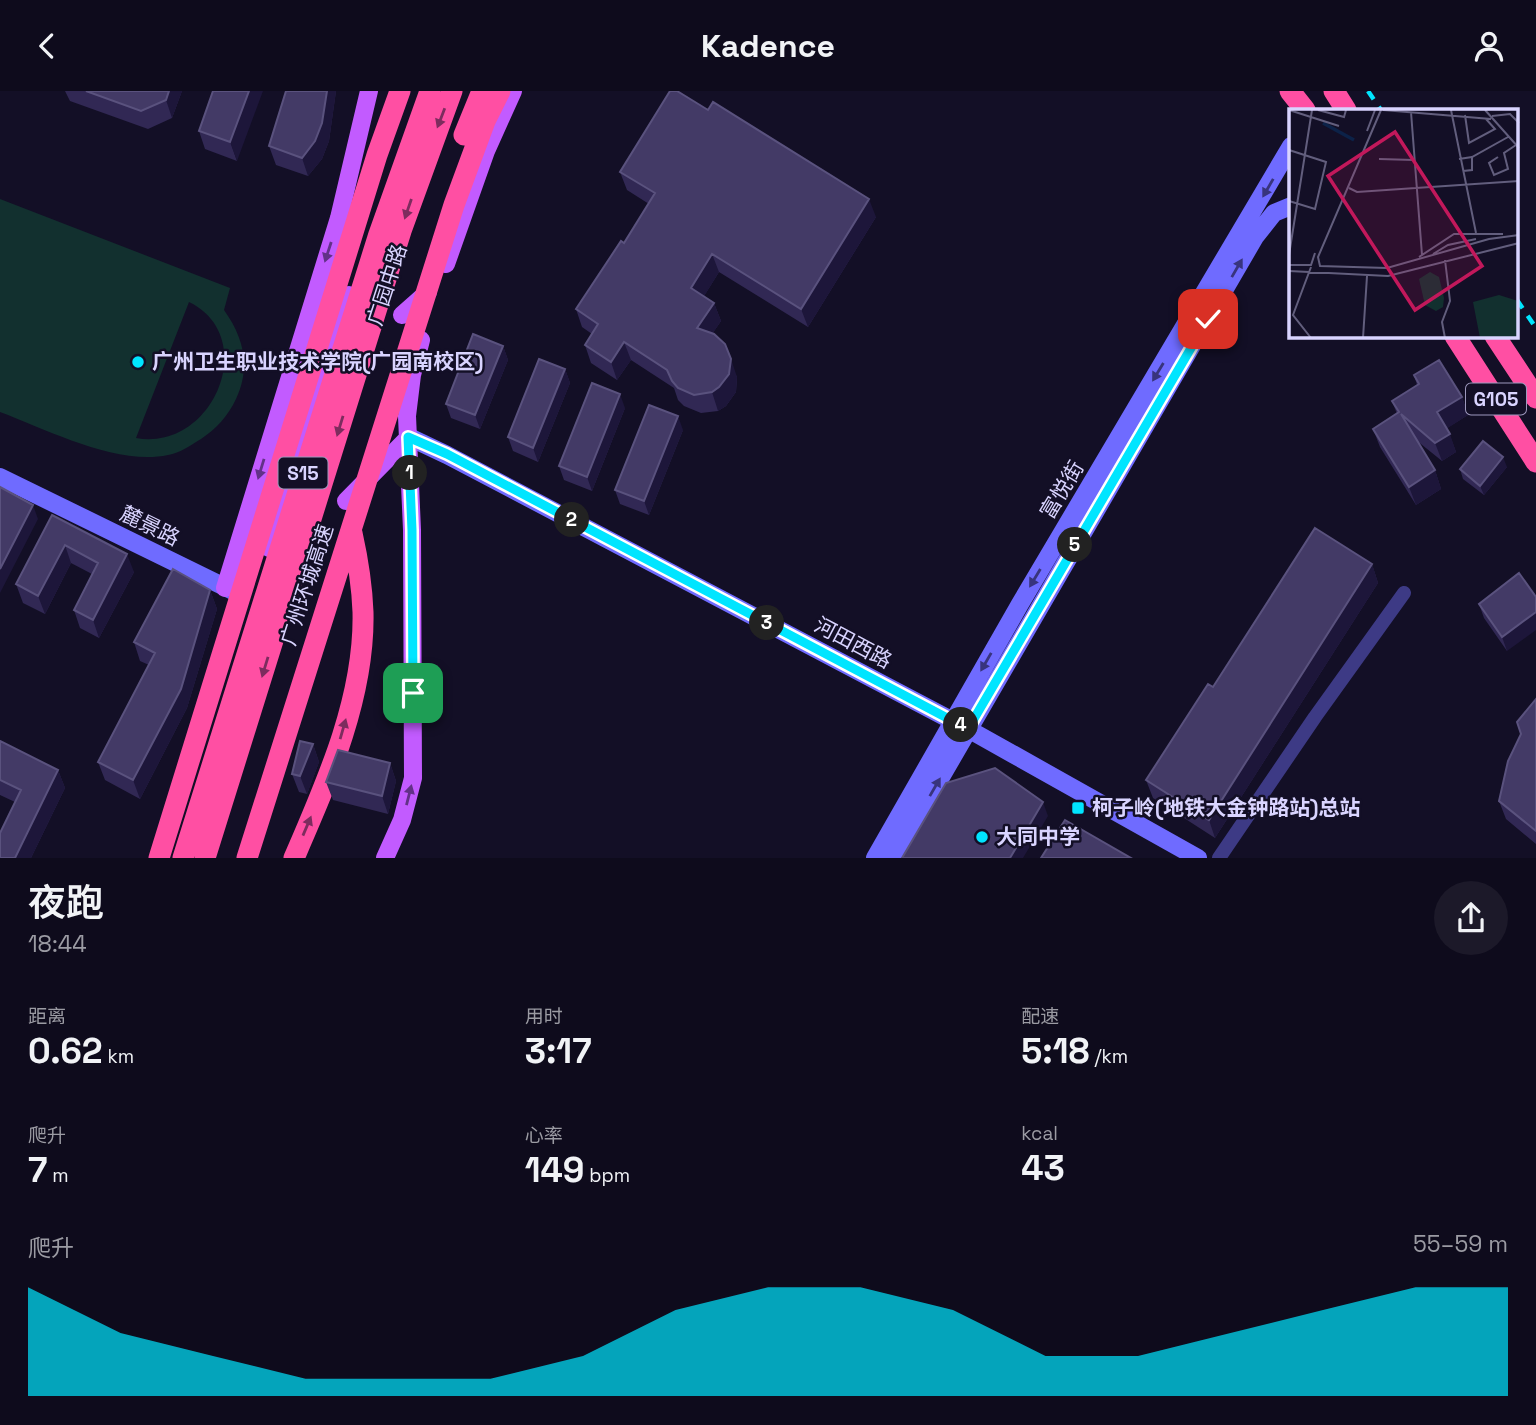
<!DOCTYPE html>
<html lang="zh">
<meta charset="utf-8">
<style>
:root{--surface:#0e0b1c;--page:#1c1929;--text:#f1f3f6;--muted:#9b9ba3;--accent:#00e5ff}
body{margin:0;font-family:"Space Grotesk","Noto Sans SC",sans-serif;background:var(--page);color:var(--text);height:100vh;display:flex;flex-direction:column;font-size:26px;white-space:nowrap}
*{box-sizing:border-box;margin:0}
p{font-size:23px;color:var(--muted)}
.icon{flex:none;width:38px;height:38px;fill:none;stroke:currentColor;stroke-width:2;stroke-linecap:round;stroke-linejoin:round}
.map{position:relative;height:767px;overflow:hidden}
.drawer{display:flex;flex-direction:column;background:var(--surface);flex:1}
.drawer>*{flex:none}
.pin{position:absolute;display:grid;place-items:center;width:60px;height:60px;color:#fff;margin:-30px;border-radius:14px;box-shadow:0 4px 10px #0006}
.km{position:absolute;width:35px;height:35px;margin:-18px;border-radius:50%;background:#222;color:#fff;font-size:19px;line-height:35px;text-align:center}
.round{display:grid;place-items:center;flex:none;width:74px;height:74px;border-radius:37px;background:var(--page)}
.head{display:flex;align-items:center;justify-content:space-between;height:119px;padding:0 28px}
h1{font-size:38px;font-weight:600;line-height:52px}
.figures{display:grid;grid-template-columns:repeat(3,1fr);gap:10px;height:119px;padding:7px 28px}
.figures div{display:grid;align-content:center}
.figures b{font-size:35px;font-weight:600}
.figures small{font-size:19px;font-weight:400}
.figures p{font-size:19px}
.chart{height:196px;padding:14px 28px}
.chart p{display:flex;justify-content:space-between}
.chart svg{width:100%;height:126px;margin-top:7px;fill:var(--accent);opacity:.7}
header{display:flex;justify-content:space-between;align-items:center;height:91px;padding:0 28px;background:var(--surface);font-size:32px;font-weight:600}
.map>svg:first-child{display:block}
.green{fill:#12302f;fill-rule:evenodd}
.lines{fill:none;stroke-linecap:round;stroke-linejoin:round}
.street{stroke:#3d3a85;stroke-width:14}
.secondary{stroke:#6f6bff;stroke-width:18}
.primary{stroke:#c25bff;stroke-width:18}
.highway{stroke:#ff4fa3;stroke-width:21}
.rail{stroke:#00e5ff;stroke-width:4.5;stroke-dasharray:10 9;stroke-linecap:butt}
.wall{fill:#312854}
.shaded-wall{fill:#1d163a}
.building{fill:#433a66;stroke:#5a527e;stroke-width:2}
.oneway{fill:#7d2c5e}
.oneway2{fill:#38347d}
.oneway3{fill:#623188}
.route-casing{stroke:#fff;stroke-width:14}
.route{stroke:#00e5ff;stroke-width:9}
.poi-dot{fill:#00e5ff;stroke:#130f26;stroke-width:2.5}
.labels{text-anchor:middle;stroke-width:5;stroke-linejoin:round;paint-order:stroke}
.shield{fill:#130f26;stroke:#9e99be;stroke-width:2}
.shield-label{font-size:19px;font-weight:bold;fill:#d9d4ff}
.street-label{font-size:21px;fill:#d9d4ff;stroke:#130f26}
.poi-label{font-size:21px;font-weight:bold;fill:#d9d4ff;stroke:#130f26;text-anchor:start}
.inset-river{fill:none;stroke:#0c2248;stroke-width:3.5}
.inset-road{fill:none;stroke:#625e7d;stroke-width:2}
.view{fill:#c2185b;fill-opacity:0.15;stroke:#c2185b;stroke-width:3.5}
.inset-edge{fill:none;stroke:#d9d4ff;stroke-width:3.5}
</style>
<header><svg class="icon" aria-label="back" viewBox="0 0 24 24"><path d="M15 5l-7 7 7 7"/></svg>Kadence<svg class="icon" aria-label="person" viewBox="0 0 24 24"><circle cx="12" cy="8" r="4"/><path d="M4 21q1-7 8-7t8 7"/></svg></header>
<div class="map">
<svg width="1536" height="767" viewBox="0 0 1536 767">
<rect width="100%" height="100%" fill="#130f26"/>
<!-- green -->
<path class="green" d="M 0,108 L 230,197 L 224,219 C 244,247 251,276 236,308 C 228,325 216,338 201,348 C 191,354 180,362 168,364 C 117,375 48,339 0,321 ZM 189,211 C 261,246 213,361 136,347 Z"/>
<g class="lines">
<!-- street -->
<path class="street" d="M 1219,767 L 1315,626 L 1404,502"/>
<!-- secondary -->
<path class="secondary" d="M 409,346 L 447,364 L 968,638 L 1198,767
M 0,386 L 237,502
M 875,767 L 1020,513 L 1291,55
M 894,767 L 1255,146 L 1274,122 L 1291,115"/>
<!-- primary -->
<path class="primary" d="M 446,173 L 486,60 L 513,0
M 402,224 L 428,201
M 346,410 L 409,346
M 269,457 L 349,204
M 225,497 L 339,127 L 369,0
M 385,767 L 402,729 L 413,687 L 412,439 L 407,325 L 412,284 L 421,249"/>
<!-- highway -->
<path class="highway" d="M 1290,0 L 1305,19
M 1334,0 L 1346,19
M 464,44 L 482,0
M 1455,245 L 1536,371
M 1495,245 L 1536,307
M 159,767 L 377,64 L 400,0
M 183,767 L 379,143 L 430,0
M 205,767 L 401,140 L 452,0
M 247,767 L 454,114 L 485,30 L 500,0
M 294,767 C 327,691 365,606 363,521 C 362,494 358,469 352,442"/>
<!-- rail -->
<path class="rail" d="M 1368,0 L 1381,19
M 1517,209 L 1536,237"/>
</g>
<!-- wall -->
<path class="wall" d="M 65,0 L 182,0 L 172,27 L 148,38 L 70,10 Z
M 213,0 L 237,70 L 205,58 L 199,40 Z
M 286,0 L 336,0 L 329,50 L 322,68 L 308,85 L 276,74 L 269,55 Z
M 620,81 L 876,126 L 808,236 L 719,181 L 704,205 L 714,212 L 721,230 L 712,243 L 737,286 L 736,301 L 726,315 L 718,320 L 701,322 L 684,315 L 678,309 L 674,297 L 631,269 L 617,289 L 591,272 L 585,254 L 592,243 L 582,236 L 576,218 L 624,152 L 649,113 L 627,99 Z
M 503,255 L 508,269 L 480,338 L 451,327 L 446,313 Z
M 565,278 L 570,292 L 538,371 L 513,360 L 508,346 Z
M 1414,284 L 1462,306 L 1468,324 L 1447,337 L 1456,361 L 1442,370 L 1416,349 L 1435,379 L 1441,398 L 1416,414 L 1380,356 L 1373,338 L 1397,323 L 1392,310 L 1417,294 Z
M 625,317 L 592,400 L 564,389 L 559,375 Z
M 683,339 L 649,424 L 620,413 L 615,399 Z
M 1507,376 L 1484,404 L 1463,388 L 1460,378 Z
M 52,424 L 134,481 L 99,547 L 80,537 L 74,519 L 92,483 L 71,472 L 45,523 L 23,512 L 16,493 Z
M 1372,473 L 1378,492 L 1215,747 L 1153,707 L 1146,689 Z
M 1519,482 L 1507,560 L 1484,527 L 1479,513 Z
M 210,499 L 217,518 L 187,617 L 140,708 L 105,689 L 98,671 L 149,574 L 140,570 L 134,551 Z
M 1536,608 L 1536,753 L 1506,728 L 1499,710 L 1521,643 Z
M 0,650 L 58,679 L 65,697 L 31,767 L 0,767 L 15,711 L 0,704 Z
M 313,653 L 319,671 L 307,703 L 299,701 L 292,683 Z
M 390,672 L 396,690 L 388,723 L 333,709 L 326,691 Z"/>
<!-- shaded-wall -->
<path class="shaded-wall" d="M 169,0 L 182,0 L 172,27 L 166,9 Z
M 249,0 L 263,0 L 237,70 L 230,51 Z
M 327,0 L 336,0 L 329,50 L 322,68 L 308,85 L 302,67 Z
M 869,108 L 876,126 L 808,236 L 801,218 Z
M 712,163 L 719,181 L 698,215 L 691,197 Z
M 714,212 L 721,230 L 704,255 L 697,237 Z
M 624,251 L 631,269 L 617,289 L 611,271 Z
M 503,255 L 508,269 L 480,338 L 475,324 Z
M 731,268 L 737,286 L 736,301 L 726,315 L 718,320 L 712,301 Z
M 565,278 L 570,292 L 538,371 L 533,357 Z
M 620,303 L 625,317 L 592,400 L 587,386 Z
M 1462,306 L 1468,324 L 1443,340 L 1437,321 Z
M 678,325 L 683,339 L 649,424 L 644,410 Z
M 1450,343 L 1456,361 L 1442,370 L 1435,352 Z
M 1503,366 L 1507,376 L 1484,404 L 1480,395 Z
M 1435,379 L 1441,398 L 1416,414 L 1409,396 Z
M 33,414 L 38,428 L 0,502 L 0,478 Z
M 65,454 L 71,472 L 45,523 L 38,505 Z
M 127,463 L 134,481 L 99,547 L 93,529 Z
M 1372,473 L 1378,492 L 1215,747 L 1209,729 Z
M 210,499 L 217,518 L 187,617 L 140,708 L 133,689 Z
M 1536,521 L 1536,539 L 1507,560 L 1502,546 Z
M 313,653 L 319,671 L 307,703 L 300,685 Z
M 390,672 L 396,690 L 388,723 L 382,705 Z
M 58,679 L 65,697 L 31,767 L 15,767 Z
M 1043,711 L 1048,725 L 1023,767 L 1010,767 Z"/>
<!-- building -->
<path class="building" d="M 86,0 L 169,0 L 166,9 L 141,20 Z
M 213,0 L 249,0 L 230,51 L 199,40 Z
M 286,0 L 327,0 L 322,32 L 315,50 L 302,67 L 269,55 Z
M 670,0 L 677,0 L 708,19 L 713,11 L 869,108 L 801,218 L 712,163 L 691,197 L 714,212 L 697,237 L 714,243 L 725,253 L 731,268 L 729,283 L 719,296 L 712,301 L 694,304 L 678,297 L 672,290 L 667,279 L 624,251 L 611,271 L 585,254 L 598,233 L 576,218 L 621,150 L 624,152 L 655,102 L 620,81 Z
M 473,243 L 503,255 L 475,324 L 446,313 Z
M 539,268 L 565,278 L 533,357 L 508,346 Z
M 1439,269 L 1462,306 L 1437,321 L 1450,343 L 1435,352 L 1401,323 L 1435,379 L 1409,396 L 1373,338 L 1399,321 L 1392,310 L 1419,293 L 1414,284 Z
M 592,292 L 620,303 L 587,386 L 559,375 Z
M 649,314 L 678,325 L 644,410 L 615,399 Z
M 1483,350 L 1503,366 L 1480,395 L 1460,378 Z
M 0,396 L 33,414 L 0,478 Z
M 52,424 L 127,463 L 93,529 L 74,519 L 98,472 L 65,454 L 38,505 L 16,493 Z
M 1315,437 L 1372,473 L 1209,729 L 1146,689 L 1208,593 L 1213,596 Z
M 173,478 L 210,499 L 181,598 L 133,689 L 98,671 L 155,562 L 134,551 Z
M 1519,482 L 1536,506 L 1536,521 L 1502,546 L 1479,513 Z
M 1536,608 L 1536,740 L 1499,710 L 1508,670 L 1521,643 L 1517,631 Z
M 0,650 L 58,679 L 15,767 L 0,767 L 0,742 L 21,699 L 0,689 Z
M 300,650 L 313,653 L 300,685 L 292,683 Z
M 338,659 L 390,672 L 382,705 L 326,691 Z
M 995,677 L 1043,711 L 1010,767 L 902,767 L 946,692 Z
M 1065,729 L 1131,767 L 1041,767 Z"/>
<!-- one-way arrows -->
<defs><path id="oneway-solid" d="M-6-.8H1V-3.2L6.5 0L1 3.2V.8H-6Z" transform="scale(1.75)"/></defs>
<g class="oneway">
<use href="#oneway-solid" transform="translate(441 27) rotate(111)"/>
<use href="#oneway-solid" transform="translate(408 118) rotate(109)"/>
<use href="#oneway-solid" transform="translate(340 335) rotate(107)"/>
<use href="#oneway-solid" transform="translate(265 576) rotate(107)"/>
<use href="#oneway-solid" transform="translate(343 638) rotate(-74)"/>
<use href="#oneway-solid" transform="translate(307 735) rotate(-67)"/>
</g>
<g class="oneway2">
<use href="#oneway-solid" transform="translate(1268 97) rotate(120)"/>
<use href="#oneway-solid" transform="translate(1237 177) rotate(-60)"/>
<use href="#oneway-solid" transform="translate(1158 281) rotate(121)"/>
<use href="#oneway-solid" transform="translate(1035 487) rotate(121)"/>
<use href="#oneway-solid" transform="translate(986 571) rotate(120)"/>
<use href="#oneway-solid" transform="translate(935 696) rotate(-60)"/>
</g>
<g class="oneway3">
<use href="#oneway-solid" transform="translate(328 161) rotate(108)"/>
<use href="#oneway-solid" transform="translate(261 378) rotate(107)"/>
<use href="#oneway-solid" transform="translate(409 704) rotate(-76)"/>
</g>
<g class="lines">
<!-- route casing -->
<g class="route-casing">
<path id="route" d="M 413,602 L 412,439 L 408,346 L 447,363 L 968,638 L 1208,228"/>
</g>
<!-- route -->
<use href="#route" class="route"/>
</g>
<!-- markers -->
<g class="poi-dot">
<circle cx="138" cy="271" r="7"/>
<rect x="1071" y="710" width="14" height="14" rx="3.5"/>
<circle cx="982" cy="746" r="7"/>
</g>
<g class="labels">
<!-- shield labels -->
<g class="shield">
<rect x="1466" y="292.5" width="60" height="31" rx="5"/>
<rect x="278.5" y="366.5" width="49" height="31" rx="5"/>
</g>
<g class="shield-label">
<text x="1496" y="315">G105</text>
<text x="303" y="389">S15</text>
</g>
<!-- street labels -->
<g class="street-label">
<text transform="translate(387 194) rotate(-72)" y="7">广园中路</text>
<text transform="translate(1062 399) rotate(-59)" y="7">富悦街</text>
<text transform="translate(150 435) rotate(26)" y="7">麓景路</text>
<text transform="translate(307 494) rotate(-72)" y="7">广州环城高速</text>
<text transform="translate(853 552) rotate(28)" y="7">河田西路</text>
</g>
<!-- poi labels -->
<g class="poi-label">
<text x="152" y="278">广州卫生职业技术学院(广园南校区)</text>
<text x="1092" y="724">柯子岭(地铁大金钟路站)总站</text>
<text x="996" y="753">大同中学</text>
</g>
</g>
<!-- overview -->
<g transform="translate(1289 18)">
<rect width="229" height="229" fill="#130f26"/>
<path d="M 141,163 L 150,168 L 155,189 L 154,198 L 147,202 L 136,196 L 130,170 ZM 210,186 L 229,192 L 229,229 L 191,229 L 184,193 Z" fill="#12302f"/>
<path class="inset-river" d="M 34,14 L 65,31"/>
<path class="inset-road" d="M 0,1 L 50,17M 29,1 L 55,8 L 57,1M 92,1 L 29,148 L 31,157 L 98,159 L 200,130 L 230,126M 94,1 L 202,10M 162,1 L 187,124M 196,1 L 230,39M 122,3 L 133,146M 176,6 L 180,34 L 206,20 L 197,10M 203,7 L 221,5 L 230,14M 78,22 L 86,1M 0,41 L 37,53 L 26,100 L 0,92M 209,48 L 200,54 L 205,66 L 219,60 L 215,44 L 227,36M 90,50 L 125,51M 170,50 L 183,48 L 219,28M 174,62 L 183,61 L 183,48M 60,79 L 68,83 L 230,72M 144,145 L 159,136 L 187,130M 0,146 L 23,1M 130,148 L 165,125 L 214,125M 0,156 L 22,156 L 26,144M 0,162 L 99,167 L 230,134M 22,229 L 4,206 L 22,158M 74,229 L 78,167M 156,229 L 153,213 L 161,192 L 156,151"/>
<path class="view" d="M 106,23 L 193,157 L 126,201 L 39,67 Z"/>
<rect width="229" height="229" class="inset-edge"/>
</g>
</svg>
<div class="pin" style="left:413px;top:602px;background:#1e9e55"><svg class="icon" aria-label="arrive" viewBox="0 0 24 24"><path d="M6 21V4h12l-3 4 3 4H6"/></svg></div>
<div class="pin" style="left:1208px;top:228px;background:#d93025"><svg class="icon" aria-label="check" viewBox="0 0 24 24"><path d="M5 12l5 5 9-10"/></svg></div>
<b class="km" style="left:410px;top:382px">1</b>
<b class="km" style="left:572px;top:429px">2</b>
<b class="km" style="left:767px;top:532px">3</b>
<b class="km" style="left:961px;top:634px">4</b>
<b class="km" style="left:1075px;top:454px">5</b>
</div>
<section class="drawer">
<div class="head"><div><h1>夜跑</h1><p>18:44</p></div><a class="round"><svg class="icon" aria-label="share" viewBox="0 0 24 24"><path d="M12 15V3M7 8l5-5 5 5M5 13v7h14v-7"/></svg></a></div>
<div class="figures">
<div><p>距离</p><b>0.62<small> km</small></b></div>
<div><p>用时</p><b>3:17</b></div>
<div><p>配速</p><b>5:18<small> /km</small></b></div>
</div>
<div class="figures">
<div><p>爬升</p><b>7<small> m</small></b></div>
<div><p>心率</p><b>149<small> bpm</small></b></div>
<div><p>kcal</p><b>43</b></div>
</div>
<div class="chart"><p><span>爬升</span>55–59 m</p>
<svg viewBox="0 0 160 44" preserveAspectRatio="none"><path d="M0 44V6L10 22L20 30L30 38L40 38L50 38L60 30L70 14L80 6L90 6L100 14L110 30L120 30L130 22L140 14L150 6L160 6V44z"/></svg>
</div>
</section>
